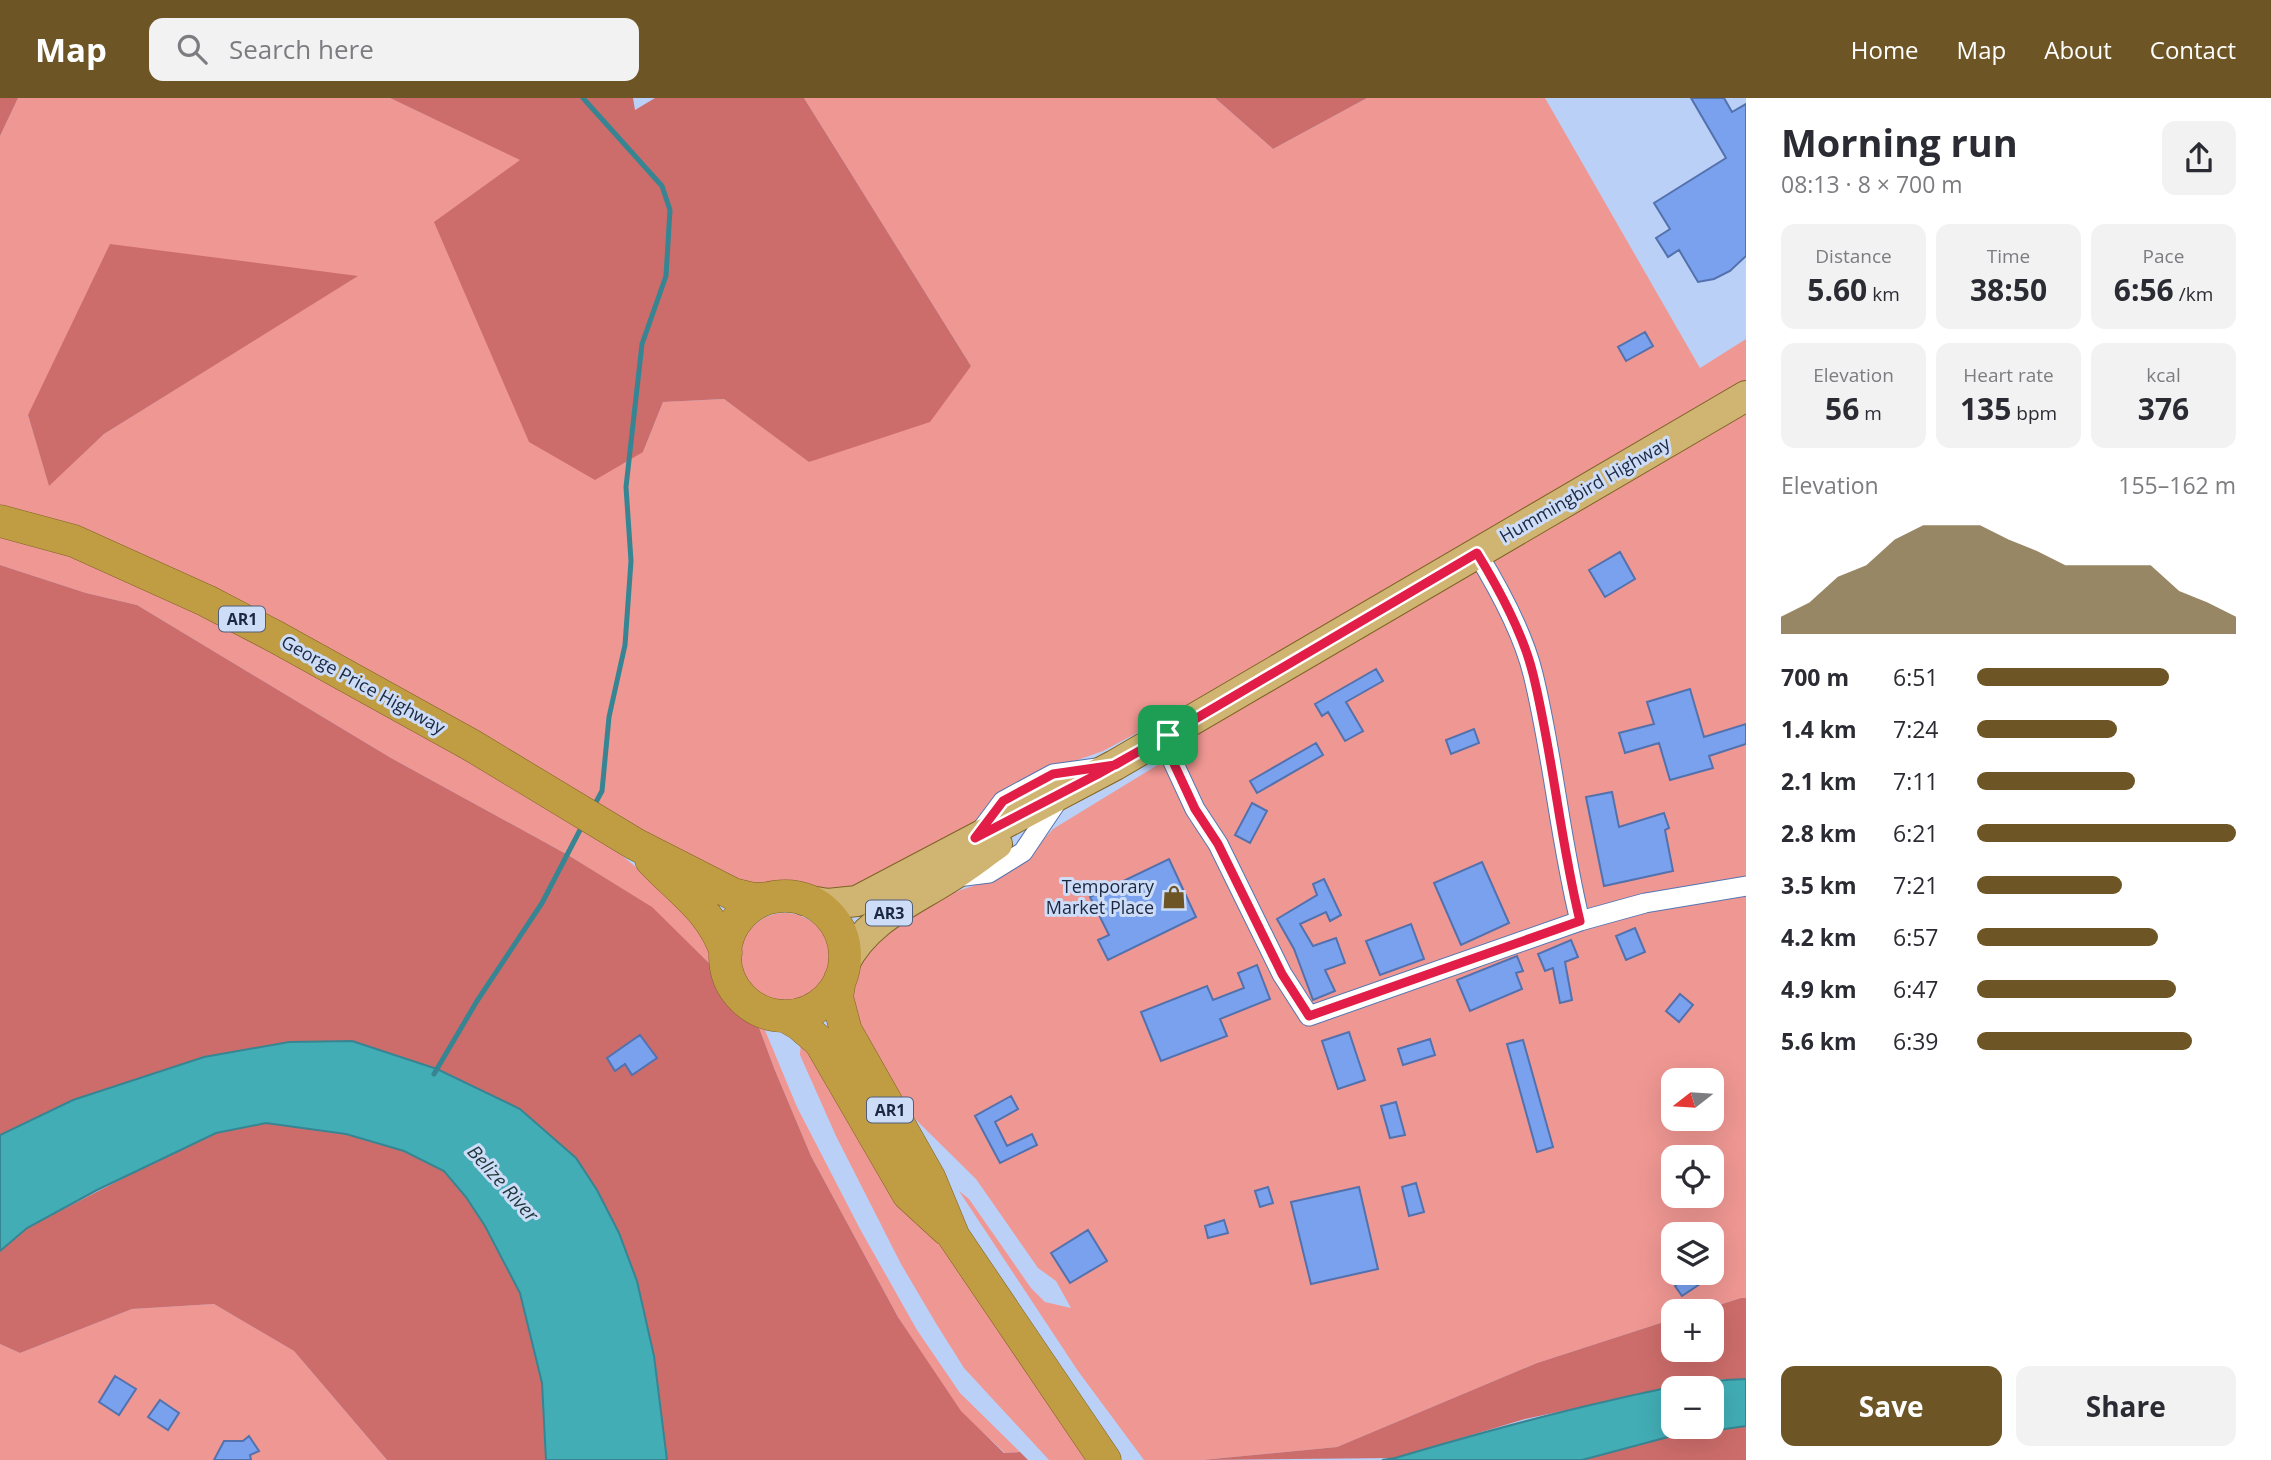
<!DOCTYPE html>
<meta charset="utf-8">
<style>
:root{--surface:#fff;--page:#f2f2f3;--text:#2b2b33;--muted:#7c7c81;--accent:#6d5525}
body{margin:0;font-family:"Open Sans",sans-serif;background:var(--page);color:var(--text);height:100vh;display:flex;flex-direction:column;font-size:26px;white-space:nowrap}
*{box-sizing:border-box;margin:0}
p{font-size:23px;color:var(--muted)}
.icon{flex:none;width:38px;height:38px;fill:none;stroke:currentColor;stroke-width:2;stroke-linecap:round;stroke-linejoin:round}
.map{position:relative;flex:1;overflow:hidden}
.details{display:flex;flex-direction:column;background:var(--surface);width:525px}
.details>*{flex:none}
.needle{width:46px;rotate:253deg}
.fabs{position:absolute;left:1661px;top:970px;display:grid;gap:14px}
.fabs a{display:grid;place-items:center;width:63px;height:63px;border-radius:14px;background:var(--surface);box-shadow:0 7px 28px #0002;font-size:35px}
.pin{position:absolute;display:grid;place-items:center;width:60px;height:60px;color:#fff;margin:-30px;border-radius:14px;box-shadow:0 4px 10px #0006}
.round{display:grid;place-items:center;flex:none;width:74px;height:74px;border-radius:14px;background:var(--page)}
.summary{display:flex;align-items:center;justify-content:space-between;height:119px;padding:0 35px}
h1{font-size:38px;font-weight:700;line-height:52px}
.stats{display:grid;grid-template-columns:repeat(3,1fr);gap:10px;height:119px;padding:7px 35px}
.stats div{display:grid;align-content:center;border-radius:14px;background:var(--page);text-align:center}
.stats b{font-size:30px;font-weight:700}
.stats small{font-size:19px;font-weight:400}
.stats p{font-size:19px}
.chart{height:196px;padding:14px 35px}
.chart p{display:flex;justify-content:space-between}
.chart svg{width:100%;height:126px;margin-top:7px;fill:var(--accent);opacity:.7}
.action{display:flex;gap:14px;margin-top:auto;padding:14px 35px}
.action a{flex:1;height:80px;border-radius:14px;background:var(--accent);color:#fff;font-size:28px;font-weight:700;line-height:80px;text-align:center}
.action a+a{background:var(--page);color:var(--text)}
ul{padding:0 35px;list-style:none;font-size:23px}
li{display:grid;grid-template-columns:112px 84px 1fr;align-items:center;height:52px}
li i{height:18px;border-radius:9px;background:var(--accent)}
header{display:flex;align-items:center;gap:42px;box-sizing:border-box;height:98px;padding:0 35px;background:var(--accent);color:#fff}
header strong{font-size:33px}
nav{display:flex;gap:38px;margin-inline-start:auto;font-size:24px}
.search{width:490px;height:63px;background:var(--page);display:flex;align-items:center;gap:18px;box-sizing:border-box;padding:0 24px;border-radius:14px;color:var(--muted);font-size:26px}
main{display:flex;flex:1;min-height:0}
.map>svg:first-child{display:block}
.green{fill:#ef9793;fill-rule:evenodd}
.forest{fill:#cd6d6b}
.water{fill:#42adb5;stroke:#378592;stroke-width:2;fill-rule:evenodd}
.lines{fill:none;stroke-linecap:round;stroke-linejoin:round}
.stream{stroke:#378592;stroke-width:5}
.building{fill:#79a1ee;stroke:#5371ac;stroke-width:2}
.minor-casing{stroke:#5675b0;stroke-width:21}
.primary-casing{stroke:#7d6324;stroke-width:32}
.trunk-casing{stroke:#7d6324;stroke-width:33}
.minor{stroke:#fff;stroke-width:19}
.primary{stroke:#d0b572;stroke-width:30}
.trunk{stroke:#c09c43;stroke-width:32}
.route-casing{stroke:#fff;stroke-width:14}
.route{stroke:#e11d48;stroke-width:9}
.labels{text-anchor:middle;stroke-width:6;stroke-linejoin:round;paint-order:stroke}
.shield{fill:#ceddf7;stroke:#515e78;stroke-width:2}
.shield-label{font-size:16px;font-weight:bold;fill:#1c2841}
.street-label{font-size:18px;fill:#1c2841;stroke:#ceddf7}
.poi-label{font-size:18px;fill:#1c2841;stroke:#ceddf7;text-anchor:end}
.water-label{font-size:19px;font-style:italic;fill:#1f3739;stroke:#ceddf7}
</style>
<header>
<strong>Map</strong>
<div class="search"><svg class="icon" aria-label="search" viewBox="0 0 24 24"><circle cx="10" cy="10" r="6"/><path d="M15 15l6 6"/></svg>Search here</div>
<nav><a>Home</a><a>Map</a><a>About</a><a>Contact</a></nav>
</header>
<main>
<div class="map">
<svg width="1746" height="1362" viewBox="0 0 1746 1362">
<rect width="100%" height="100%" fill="#bbd0f7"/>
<!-- green -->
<path class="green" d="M 18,0 L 390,0 L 521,62 L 643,354 L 663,304 L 724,301 L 810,364 L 971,268 L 804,0 L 1215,0 L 1273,51 L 1367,0 L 1545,0 L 1700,270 L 1746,241 L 1746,285 L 1229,586 L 1103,653 L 1052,671 L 981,722 L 930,747 L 922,755 L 855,791 L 756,791 L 0,408 L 0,38 ZM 357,178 L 104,336 L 49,387 L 28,317 Z
M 1746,313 L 1746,1200 L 1741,1200 L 1700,1213 L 1673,1213 L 1673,1221 L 1537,1265 L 1337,1349 L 1202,1362 L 1144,1362 L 1078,1273 L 959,1093 L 969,1101 L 1031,1190 L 1045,1204 L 1071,1210 L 1056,1183 L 1038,1170 L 976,1081 L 904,1010 L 861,934 L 851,902 L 853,878 L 859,863 L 891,825 L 952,795 L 988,783 L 1027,760 L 1053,731 L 1156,668 L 1185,643 ZM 1673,982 L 1712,982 L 1712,1020 L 1673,1020 ZM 1673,1059 L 1712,1059 L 1712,1097 L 1673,1097 ZM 1673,1136 L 1712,1136 L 1712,1174 L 1673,1174 Z
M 0,434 L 52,448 L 167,495 L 364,602 L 602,741 L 672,799 L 714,854 L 716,872 L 651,809 L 568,757 L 391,660 L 137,507 L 86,495 L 0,467 Z
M740 860a45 45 0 1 1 90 0a45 45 0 1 1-90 0Z
M 757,924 L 762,925 L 797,1009 L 860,1131 L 917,1232 L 960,1295 L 1020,1354 L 1005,1355 L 961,1314 L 898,1219 L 811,1058 L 774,970 Z
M 801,942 L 956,1160 L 1091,1362 L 1049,1362 L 964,1270 L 937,1227 L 901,1166 L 836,1038 L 800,957 Z
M 214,1206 L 294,1253 L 387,1362 L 0,1362 L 0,1246 L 20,1255 L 132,1211 Z"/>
<!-- forest -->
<path class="forest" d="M 0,0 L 18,0 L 0,38 Z
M 390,0 L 633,0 L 635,12 L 655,0 L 804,0 L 971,268 L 930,324 L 809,364 L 724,301 L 663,304 L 643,354 L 595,382 L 529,344 L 434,124 L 520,62 Z
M 1215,0 L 1367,0 L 1273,51 Z
M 110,146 L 358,178 L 104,336 L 49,388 L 28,317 Z
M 0,467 L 86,495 L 137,507 L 391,660 L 568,757 L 652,809 L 716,872 C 720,897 733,915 757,924 L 774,970 L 811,1058 L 898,1219 L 961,1313 L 1004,1355 L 1020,1354 L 1028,1362 L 667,1362 L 654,1258 L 637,1183 L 619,1135 L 597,1092 L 576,1060 L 520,1011 L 437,971 L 352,943 L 289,944 L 204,959 L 73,1002 L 0,1037 Z
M 266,1025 L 346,1036 L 404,1053 L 444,1073 L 466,1099 L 485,1128 L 520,1195 L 542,1285 L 546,1362 L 387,1362 L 294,1253 L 214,1206 L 132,1211 L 20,1255 L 0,1246 L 0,1153 L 27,1130 L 168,1057 L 215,1035 Z
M 1741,1200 L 1746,1200 L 1746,1281 L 1709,1282 L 1525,1321 L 1395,1360 L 1202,1362 L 1337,1349 L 1537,1265 L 1673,1221 L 1673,1251 L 1712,1251 L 1712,1213 L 1700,1213 Z
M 1746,1328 L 1746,1362 L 1582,1362 L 1668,1339 Z"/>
<!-- water -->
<path class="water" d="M 352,943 L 437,971 L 520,1011 L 576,1060 L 597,1092 L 619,1135 L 637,1183 L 654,1258 L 667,1362 L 546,1362 L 542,1285 L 520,1195 L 485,1128 L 466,1099 L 444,1073 L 404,1053 L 346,1036 L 266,1025 L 216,1035 L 97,1092 L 27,1130 L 0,1153 L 0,1037 L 73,1002 L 204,959 L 289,944 Z
M 1746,1281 L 1746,1328 L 1668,1339 L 1582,1362 L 1382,1362 L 1395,1360 C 1466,1339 1536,1319 1608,1303 C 1654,1292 1699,1282 1746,1281 ZM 1673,1290 L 1712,1290 L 1712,1328 L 1673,1328 Z"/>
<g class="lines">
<!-- stream -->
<path class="stream" d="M 583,0 L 662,88 L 670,112 L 666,178 L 642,246 L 626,389 L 631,463 L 625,547 L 609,619 L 602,693 L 596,704
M 434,976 L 477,903 L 542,805 L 580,732"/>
</g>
<!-- building -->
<path class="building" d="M 1691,0 L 1724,0 L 1732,14 L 1746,6 L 1746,158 L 1730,173 L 1714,181 L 1698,184 L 1679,152 L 1668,159 L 1656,140 L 1670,131 L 1654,105 L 1726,60 Z
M 1645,234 L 1653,248 L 1626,263 L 1618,249 Z
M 1620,454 L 1635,481 L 1605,499 L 1589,472 Z
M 1376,571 L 1383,583 L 1346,604 L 1363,633 L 1345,643 L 1328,614 L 1322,618 L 1315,606 Z
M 1690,591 L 1704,639 L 1746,626 L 1746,646 L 1709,658 L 1713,670 L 1670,682 L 1659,645 L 1625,655 L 1619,635 L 1654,626 L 1647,604 Z
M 1474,631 L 1479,645 L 1451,656 L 1446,642 Z
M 1316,645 L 1323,657 L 1257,695 L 1250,683 Z
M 1612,694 L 1619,729 L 1664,715 L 1669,730 L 1665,732 L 1673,773 L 1604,788 L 1586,699 Z
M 1252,705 L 1267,713 L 1250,745 L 1235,737 Z
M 1169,761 L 1196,819 L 1108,862 L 1098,842 L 1109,837 L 1090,799 Z
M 1482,764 L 1509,825 L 1461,847 L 1434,785 Z
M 1324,781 L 1341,817 L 1330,823 L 1326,814 L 1300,826 L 1313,848 L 1336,840 L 1345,865 L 1325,872 L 1335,893 L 1313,902 L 1294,851 L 1277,821 L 1317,797 L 1313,786 Z
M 1411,826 L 1424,861 L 1380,877 L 1366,843 Z
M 1635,830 L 1645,854 L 1626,862 L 1616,838 Z
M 1571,842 L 1578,859 L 1565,864 L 1572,902 L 1560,905 L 1553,870 L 1545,873 L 1538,856 Z
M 1517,858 L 1523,873 L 1516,875 L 1522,891 L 1470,913 L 1457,882 Z
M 1257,867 L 1270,901 L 1220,921 L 1227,938 L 1161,963 L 1141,914 L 1207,888 L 1213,902 L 1244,890 L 1238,875 Z
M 1680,896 L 1693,907 L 1679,924 L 1666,913 Z
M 1349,934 L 1365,982 L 1338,991 L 1322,943 Z
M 640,937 L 657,960 L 632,977 L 625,966 L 615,973 L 607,960 Z
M 1430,941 L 1435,957 L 1403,967 L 1398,951 Z
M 1523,942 L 1553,1049 L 1537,1054 L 1507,946 Z
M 1011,998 L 1018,1011 L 995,1024 L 1007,1048 L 1032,1036 L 1037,1047 L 1000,1065 L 975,1018 Z
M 1396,1004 L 1405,1037 L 1390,1040 L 1381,1008 Z
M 1416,1085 L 1424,1114 L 1409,1118 L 1402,1089 Z
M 1268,1089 L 1273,1105 L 1260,1109 L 1255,1093 Z
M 1359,1089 L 1378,1171 L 1311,1186 L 1291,1104 Z
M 1224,1122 L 1228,1135 L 1208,1140 L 1205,1128 Z
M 1088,1132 L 1107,1163 L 1070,1185 L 1051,1155 Z
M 1693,1175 L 1700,1186 L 1682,1198 L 1675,1188 Z
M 115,1278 L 136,1291 L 119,1317 L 99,1304 Z
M 160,1302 L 179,1315 L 168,1332 L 148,1319 Z
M 249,1338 L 259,1353 L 250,1357 L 251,1362 L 214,1362 L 224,1343 L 243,1343 Z"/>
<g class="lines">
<!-- minor casing -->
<g class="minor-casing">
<path id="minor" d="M 1477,455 C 1499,491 1523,535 1533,576 C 1553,657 1560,742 1580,823
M 1162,640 L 1195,711 L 1218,746 L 1282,876 L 1309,918 L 1580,823 L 1645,805 L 1746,788
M 979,735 L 1003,703 L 1053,676 L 1097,670
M 957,779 L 989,775 L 1023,754 L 1056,705"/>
</g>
<!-- primary casing -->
<g class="primary-casing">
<path id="primary" d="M 804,802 L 828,806 L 857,803 L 1115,667 L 1746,298
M 844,866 C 866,822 909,805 948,780 C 965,770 981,757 997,746"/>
</g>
<!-- trunk casing -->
<g class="trunk-casing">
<path id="trunk" d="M 0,423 L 74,443 L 207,503 L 276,539 L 471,647 L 635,746 L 733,796 L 754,801 L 770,800
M 651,762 C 681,794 712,812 726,855
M725 858a60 60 0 1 1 120 0a60 60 0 1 1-120 0Z
M 840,881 L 837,899 L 846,933 L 930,1081 L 954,1139 L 1105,1362
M 785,918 L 799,926 L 820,944 L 908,1096 L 946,1131"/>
</g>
<!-- minor -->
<use href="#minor" class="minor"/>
<!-- primary -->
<use href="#primary" class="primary"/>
<!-- trunk -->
<use href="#trunk" class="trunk"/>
</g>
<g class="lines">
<!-- route casing -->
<g class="route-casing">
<path id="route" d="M 1168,637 L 1098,676 L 975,740 L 1003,703 L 1053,676 L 1115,667 L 1162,640 L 1195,711 L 1218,746 L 1282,876 L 1309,918 L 1580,823 C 1560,742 1553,657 1533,576 C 1523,535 1499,491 1477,455 L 1168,637"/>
</g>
<!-- route -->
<use href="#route" class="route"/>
</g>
<!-- icons -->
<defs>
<g id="shop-bare" transform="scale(1.89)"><path d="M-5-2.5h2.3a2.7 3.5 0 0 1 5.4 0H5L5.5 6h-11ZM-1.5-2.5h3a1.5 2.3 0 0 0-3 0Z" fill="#6d5525" stroke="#ceddf7" stroke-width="2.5" paint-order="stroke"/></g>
</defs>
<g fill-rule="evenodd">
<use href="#shop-bare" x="1174" y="799"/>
</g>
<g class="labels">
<!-- shield labels -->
<g class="shield">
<rect x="219" y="508.5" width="46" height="25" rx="5"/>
<rect x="866" y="802.5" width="46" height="25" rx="5"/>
<rect x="867" y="999.5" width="46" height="25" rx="5"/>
</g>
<g class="shield-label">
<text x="242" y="527">AR1</text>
<text x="889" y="821">AR3</text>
<text x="890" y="1018">AR1</text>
</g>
<!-- street labels -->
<g class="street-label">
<text transform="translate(1585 392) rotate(-30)" y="6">Hummingbird Highway</text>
<text transform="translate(363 587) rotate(29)" y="6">George Price Highway</text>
</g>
<!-- poi labels -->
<g class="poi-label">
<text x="1154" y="795">Temporary<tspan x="1154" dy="21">Market Place</tspan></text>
</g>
<!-- water labels -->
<g class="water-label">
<text transform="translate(503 1085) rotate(48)" y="7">Belize River</text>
</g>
</g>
</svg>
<div class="fabs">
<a><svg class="needle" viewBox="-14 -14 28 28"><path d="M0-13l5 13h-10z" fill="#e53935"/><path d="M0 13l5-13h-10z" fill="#7c7c81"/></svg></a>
<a><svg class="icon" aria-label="locate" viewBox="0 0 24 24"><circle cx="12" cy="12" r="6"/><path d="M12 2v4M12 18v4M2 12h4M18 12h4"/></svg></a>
<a><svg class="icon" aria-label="layers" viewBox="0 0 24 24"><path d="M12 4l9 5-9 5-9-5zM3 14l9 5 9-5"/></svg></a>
<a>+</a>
<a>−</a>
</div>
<div class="pin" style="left:1168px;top:637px;background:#1e9e55"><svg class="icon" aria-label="arrive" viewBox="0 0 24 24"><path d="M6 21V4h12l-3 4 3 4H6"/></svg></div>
</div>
<section class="details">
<div class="summary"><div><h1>Morning run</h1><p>08:13 · 8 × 700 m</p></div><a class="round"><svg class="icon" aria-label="share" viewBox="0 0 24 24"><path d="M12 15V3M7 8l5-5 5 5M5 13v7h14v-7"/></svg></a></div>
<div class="stats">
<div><p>Distance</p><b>5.60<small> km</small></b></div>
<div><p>Time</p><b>38:50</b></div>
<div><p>Pace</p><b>6:56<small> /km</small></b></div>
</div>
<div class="stats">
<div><p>Elevation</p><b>56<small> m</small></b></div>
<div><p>Heart rate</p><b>135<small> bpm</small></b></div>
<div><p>kcal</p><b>376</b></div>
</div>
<div class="chart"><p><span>Elevation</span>155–162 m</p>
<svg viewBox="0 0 160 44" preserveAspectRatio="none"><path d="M0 44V38L10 33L20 24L30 20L40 11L50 6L60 6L70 6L80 11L90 15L100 20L110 20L120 20L130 20L140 29L150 33L160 38V44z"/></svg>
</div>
<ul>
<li><b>700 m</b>6:51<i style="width:74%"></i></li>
<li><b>1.4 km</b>7:24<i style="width:54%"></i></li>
<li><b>2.1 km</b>7:11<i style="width:61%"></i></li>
<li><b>2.8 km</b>6:21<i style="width:100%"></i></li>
<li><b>3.5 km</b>7:21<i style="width:56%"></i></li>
<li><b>4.2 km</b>6:57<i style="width:70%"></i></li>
<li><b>4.9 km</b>6:47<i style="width:77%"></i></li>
<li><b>5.6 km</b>6:39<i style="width:83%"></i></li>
</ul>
<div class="action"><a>Save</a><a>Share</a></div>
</section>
</main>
